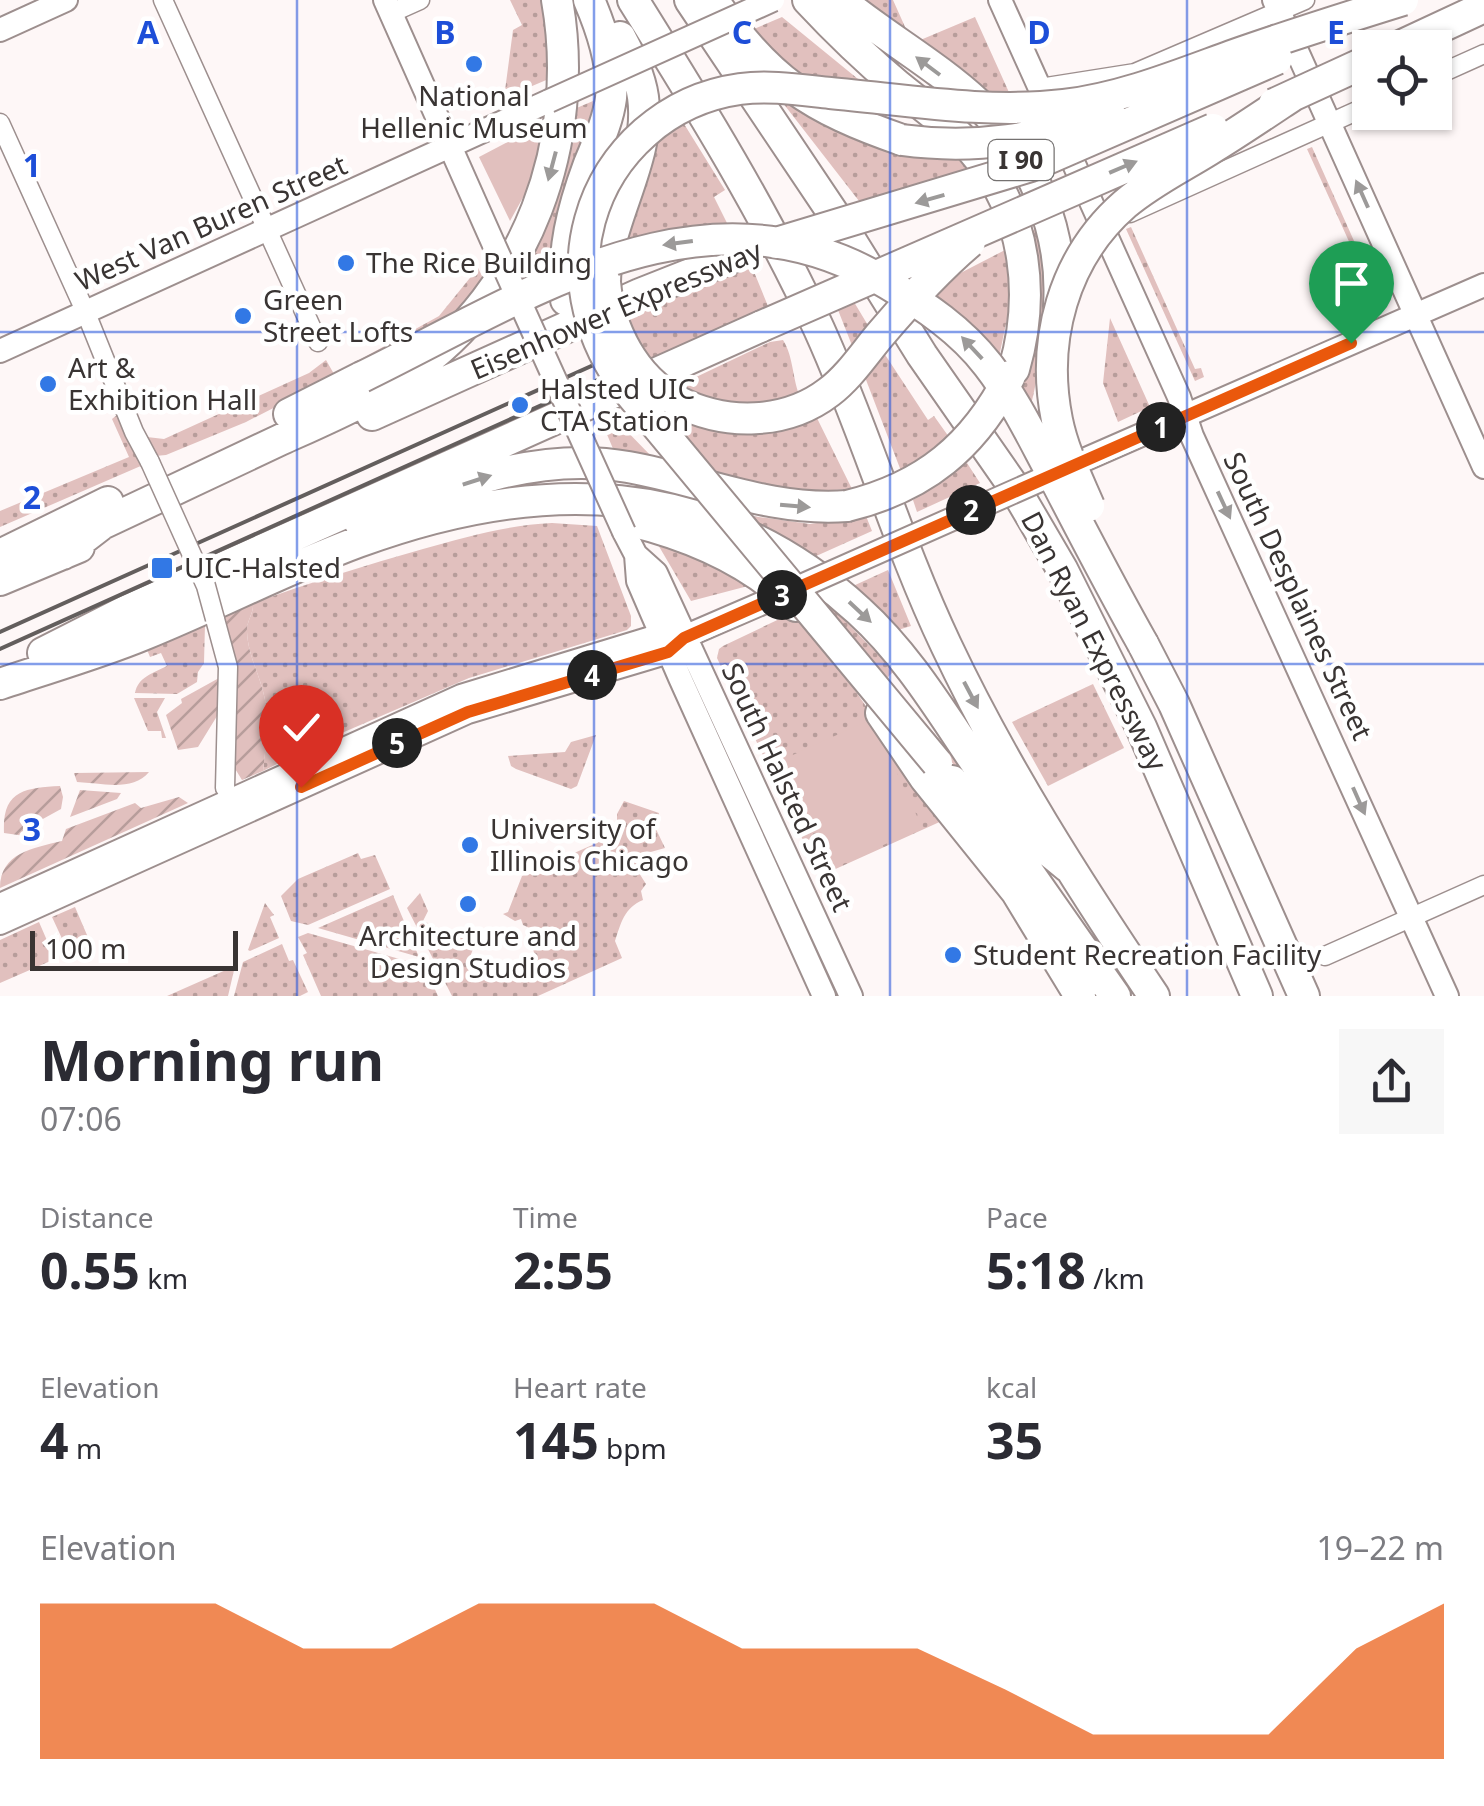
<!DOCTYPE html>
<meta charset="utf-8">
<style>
:root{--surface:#fff;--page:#f7f7f7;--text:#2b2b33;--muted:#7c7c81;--accent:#ea580c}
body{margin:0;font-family:"Noto Sans",sans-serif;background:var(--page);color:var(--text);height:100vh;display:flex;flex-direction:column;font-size:38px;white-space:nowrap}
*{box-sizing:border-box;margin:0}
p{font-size:32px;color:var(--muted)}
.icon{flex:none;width:55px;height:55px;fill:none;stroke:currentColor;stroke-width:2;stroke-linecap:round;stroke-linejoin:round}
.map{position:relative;height:996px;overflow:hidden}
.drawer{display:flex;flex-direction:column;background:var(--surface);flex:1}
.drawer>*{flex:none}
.fabs{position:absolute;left:1352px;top:30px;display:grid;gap:20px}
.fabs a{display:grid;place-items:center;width:100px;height:100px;border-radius:0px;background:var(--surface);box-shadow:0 2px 8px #0004;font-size:50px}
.scale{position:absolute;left:30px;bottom:25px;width:208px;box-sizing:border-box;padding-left:10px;border:5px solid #393433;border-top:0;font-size:28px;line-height:35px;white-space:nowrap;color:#393433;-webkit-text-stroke:8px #fff;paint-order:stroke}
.pin{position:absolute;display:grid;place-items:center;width:85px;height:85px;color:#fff;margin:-102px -42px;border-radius:50% 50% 50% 0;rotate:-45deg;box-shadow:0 0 10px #0007}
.pin .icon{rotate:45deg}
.km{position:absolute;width:50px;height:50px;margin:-25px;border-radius:50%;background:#222;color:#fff;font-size:28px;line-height:50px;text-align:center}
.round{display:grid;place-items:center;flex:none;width:105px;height:105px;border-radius:0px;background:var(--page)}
.summary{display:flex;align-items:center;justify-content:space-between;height:170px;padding:0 40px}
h1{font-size:55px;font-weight:700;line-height:75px}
.figures{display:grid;grid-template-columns:repeat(3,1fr);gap:15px;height:170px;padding:10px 40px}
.figures div{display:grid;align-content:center}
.figures b{font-size:50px;font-weight:700}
.figures small{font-size:28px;font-weight:400}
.figures p{font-size:28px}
.chart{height:280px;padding:20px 40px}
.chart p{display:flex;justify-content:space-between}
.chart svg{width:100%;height:180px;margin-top:10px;fill:var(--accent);opacity:.7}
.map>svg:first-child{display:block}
.grass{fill:url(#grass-dots)}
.park{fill:#e1c0be}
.garden{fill:url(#garden-furrows)}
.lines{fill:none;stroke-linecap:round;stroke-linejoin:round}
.street-casing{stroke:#9d8f8e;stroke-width:21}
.secondary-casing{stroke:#9d8f8e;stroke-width:26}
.highway-casing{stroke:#9d8f8e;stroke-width:34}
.street{stroke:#fff;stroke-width:18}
.secondary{stroke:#fff;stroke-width:22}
.highway{stroke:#fff;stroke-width:30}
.rail{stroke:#635e5d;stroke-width:4}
.street-bridge-casing{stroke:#9d8f8e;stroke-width:21;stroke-linecap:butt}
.secondary-bridge-casing{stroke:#9d8f8e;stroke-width:26;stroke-linecap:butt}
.highway-bridge-casing{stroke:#9d8f8e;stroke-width:34;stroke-linecap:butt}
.street-bridge{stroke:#fff;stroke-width:18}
.secondary-bridge{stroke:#fff;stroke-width:22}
.highway-bridge{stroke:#fff;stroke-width:30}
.oneway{fill:#9c9a99}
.route-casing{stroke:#fff;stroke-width:20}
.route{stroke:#ea580c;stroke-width:12}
.grid{fill:none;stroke:#1d4ed8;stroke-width:2.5;stroke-opacity:0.55}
.poi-dot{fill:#3278e5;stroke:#fff;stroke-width:4}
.labels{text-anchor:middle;stroke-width:9;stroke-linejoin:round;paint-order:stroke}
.shield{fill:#fff;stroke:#747170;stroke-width:2.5}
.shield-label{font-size:25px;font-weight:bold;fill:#393433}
.poi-label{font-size:28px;fill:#393433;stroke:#fff;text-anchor:start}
.street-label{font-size:28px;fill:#393433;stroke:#fff}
.grid-label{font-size:32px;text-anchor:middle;font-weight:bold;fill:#1d4ed8;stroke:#fff;stroke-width:9;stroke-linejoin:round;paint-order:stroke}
</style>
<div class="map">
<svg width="1484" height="996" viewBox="0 0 1484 996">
<defs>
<pattern id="grass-dots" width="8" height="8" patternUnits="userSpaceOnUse" patternTransform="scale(2.5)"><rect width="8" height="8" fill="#e1c0be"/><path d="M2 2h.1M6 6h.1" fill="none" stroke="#b79d9b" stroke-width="1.8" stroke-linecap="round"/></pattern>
<pattern id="garden-furrows" width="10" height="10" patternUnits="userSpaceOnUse" patternTransform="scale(2.5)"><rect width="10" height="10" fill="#e1c0be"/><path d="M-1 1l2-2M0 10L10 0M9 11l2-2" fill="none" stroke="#b79d9b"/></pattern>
</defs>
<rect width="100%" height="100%" fill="#fef7f7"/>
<!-- grass -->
<path class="grass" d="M 510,0 L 543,0 L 551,78 L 504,98 L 513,30 L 522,25 Z
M 855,0 L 893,0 L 910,38 L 918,41 L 975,17 L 1012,99 L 984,98 Z
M 782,17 L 869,88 L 798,81 L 747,32 Z
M 600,98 L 554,266 L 534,276 L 526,258 L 572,110 Z
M 779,98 L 954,155 L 967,169 L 859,201 Z
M 681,119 L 725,190 L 714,197 L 728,225 L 679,228 L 621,240 L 648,143 Z
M 1312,147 L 1380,299 L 1376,301 L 1307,149 Z
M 1131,227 L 1195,369 L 1201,368 L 1204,377 L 1195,381 L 1126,229 Z
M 1037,228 C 1052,287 1045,346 1031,405 L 1021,388 C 1041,336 1045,285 1032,231 Z
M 1005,250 L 1011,300 L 999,357 L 955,311 L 935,296 L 945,281 Z
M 752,267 L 770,311 L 648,367 L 625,315 Z
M 478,268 L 485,282 L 462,311 L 246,422 L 166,455 L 155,456 L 123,389 L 127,392 L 147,437 L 164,439 L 309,373 L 326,360 L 334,374 L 439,316 Z
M 854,302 L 872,332 L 855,353 L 838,310 Z
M 1110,318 L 1150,407 L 1118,422 L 1103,383 Z
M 783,340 C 794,357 792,380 801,399 L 750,410 L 673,388 L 770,342 Z
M 882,350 L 928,420 L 934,416 L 949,437 L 901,471 L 863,372 Z
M 650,401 L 814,412 L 852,489 L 796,492 L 711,474 Z
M 113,404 L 143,465 L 0,527 L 0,511 L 129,457 L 112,419 L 117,415 Z
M 615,419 L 654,459 L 614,451 L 603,425 Z
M 967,463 L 980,483 L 917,512 L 913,500 Z
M 745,515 L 810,524 L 866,516 L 872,531 L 814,557 L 754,526 Z
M 552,523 L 597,526 L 631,616 L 631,626 L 627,630 L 469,678 L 321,742 L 263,771 C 266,747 268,724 265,700 C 261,677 248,656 247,632 C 246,621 254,614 253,603 C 310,583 366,565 423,549 C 466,537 507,525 552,523 Z
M 657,543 L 715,567 L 748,586 L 691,601 Z
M 888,570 L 911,626 L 898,630 L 853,586 Z
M 824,599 L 894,671 L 887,678 L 969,774 L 971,785 L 816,602 Z
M 790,614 C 853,672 891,752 944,820 L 820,876 L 717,658 L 719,649 L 723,646 Z
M 205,624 L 204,663 L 198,672 L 197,682 L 177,694 L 135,693 C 138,677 153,673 167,666 L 161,653 L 150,657 L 146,647 Z
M 1093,684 L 1124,748 L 1048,786 L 1012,722 Z
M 134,698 L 165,698 L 157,712 L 166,738 L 162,738 L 161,731 L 148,731 Z
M 596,735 L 577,786 L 571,789 L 516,769 L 511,766 L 508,756 L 565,752 L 571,742 Z
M 624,801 L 659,813 L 655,827 L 665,848 L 647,853 L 639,873 L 646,884 L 641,891 L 643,900 C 624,908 621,923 615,941 L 622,958 L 538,996 L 452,996 L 407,908 L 420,893 L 428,911 L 423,921 L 435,926 L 442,943 L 460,936 L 471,940 L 474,947 L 469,959 L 482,964 L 489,981 L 505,974 L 516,978 L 520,967 L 537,959 L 530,943 L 534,930 L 523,925 L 521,919 L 515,921 L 503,914 L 508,912 L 522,876 L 531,870 L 544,875 L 542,868 L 549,866 L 564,869 L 572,854 L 617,834 L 617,814 Z
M 358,853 L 361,859 L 375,855 L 390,889 L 308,925 L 291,921 L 281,896 L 298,879 Z
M 393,895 L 419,957 L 318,928 Z
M 265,903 L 274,915 L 270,917 L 279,938 L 250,951 L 248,950 Z
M 75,907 L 93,949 L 71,958 L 52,917 Z
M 39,922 L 55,959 L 0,983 L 0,940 Z
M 308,933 L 424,966 L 438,996 L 321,996 L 303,955 L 307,953 L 298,937 Z
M 282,944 L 289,961 L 293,960 L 308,992 L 300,996 L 234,996 L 243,962 Z
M 235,966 L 228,996 L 167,996 Z"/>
<!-- park -->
<path class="park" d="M 548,121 L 526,192 L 510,221 L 479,157 Z
M 872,719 L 922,827 L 832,869 L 784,759 Z"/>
<!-- garden -->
<path class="garden" d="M 253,603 C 254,614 246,621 247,632 C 248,656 261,677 265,700 C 268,724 266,747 263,771 L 242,780 L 234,767 L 238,672 L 220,617 Z
M 219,678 L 222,708 L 198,747 L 178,750 L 166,715 L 182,703 L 181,699 Z
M 149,772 C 133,792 101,783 77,782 L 74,773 Z
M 60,786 L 63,797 L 61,809 L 41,820 L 42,829 L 25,836 L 4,833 C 2,790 25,788 60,786 Z
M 80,790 L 121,793 L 117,799 L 70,817 Z
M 179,797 L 188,803 L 0,888 C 0,853 33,848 62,841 L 66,829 L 135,803 L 141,808 Z"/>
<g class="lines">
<!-- street casing -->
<g class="street-casing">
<path id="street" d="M 163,0 L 318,342
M 391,13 L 420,0
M 1435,76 L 1484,54
M 1040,88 L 1135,73 L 1305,0
M 0,123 L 86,313 L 134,432 L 150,462
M 1130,213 L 1370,105
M 215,619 L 228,667 L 225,788
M 1325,956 L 1484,885"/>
</g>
<!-- secondary casing -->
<g class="secondary-casing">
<path id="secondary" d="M 385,0 L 494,245
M 1000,0 L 1179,397 L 1192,436 L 1447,996
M 1274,0 L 1484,467
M 0,30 L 66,0
M 0,351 L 549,101
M 1077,463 L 1484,285
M 624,532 L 636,555 L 638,581 L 680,678 L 824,996
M 636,555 L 656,573 L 851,996
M 0,905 L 461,696 L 661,635 L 684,637
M 0,923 L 468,712 L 669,652 L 684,637 L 772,599"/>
</g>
<!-- highway casing -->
<g class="highway-casing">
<path id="highway" d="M 633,0 C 700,107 766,214 819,329 C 866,432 897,542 946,645 C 1004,768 1078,883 1154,996
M 690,0 L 843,228 L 922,355 L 1014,487 L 1062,569 L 1141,727 L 1257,996
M 713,0 C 767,80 812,109 902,140
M 808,0 C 836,30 866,59 897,85 C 925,108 956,129 978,157 C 1027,217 1035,297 1014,369
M 840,0 C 884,36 936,65 977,103 C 1032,154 1064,231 1059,306
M 1396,48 L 1484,7
M 605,282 C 606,219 652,160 643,97 C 640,76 630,56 620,37
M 566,300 C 562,250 572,210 589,164 C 598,142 608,121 611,98 C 614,65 602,30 589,0
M 289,414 L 362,377
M 372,415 L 640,294 L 731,258
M 631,521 C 692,536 751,561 796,606
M 360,523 C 445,488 535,450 628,467 C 702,480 770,512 847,506
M 63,554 L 102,524 C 161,496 221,468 280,440 C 324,420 369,401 408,374 C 528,292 582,140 557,0
M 0,555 L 108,502
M 0,580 L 79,547
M 1143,644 L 1174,704 L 1304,996
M 43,653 L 128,610 L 762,326
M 0,684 C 47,668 97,654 143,635 C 215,606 285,569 358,542 C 538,476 711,476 859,611 C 911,658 947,722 987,779 C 998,795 1008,814 1022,828 C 1036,842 1053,854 1068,867
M 881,713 L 925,778 L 1016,891 L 1080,996
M 952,781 L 1003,836 L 1115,996"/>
</g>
<!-- street -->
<use href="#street" class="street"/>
<!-- secondary -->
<use href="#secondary" class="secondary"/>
<!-- highway -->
<use href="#highway" class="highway"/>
<!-- rail -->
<path class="rail" d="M 0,632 L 638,345
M 0,649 L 644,359"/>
<!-- street-bridge casing -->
<g class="street-bridge-casing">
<path id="street-bridge" d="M 150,462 L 206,586 L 215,619"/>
</g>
<!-- secondary-bridge casing -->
<g class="secondary-bridge-casing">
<path id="secondary-bridge" d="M 549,101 L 773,0
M 494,245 L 624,532
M 772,599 L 1065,469"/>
</g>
<!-- highway-bridge casing -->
<g class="highway-bridge-casing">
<path id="highway-bridge" d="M 1274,104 L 1370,60
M 902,140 C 976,150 1041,139 1110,114
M 776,243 L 1031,166 L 1277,59
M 605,282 C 609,329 634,378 677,401 C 725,426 786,425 829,392 C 849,377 864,354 880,335 C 908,302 937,270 970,242
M 762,326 L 1213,129
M 362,377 C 528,296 704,172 888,284 C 925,306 961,330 988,365 C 1016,401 1035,443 1057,483 C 1085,537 1113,591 1143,644
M 847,506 C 925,487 974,446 1010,376
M 1089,506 C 1077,478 1063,450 1057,420 C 1041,341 1063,258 1125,204 C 1151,182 1180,168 1209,150 C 1237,133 1265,114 1292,96
M 937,763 L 628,391 C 591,342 573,281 590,220 C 609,151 668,99 740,89 C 770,85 801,90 830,93 C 907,100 987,114 1064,105 C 1122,98 1176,76 1231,56 C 1288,36 1345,18 1403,0"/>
</g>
<!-- street-bridge -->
<use href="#street-bridge" class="street-bridge"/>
<!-- secondary-bridge -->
<use href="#secondary-bridge" class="secondary-bridge"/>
<!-- highway-bridge -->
<use href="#highway-bridge" class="highway-bridge"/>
</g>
<!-- one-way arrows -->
<defs><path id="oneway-solid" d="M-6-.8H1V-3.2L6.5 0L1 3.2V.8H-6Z" transform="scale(2.5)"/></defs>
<g class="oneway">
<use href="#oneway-solid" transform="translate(928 66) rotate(-143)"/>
<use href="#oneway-solid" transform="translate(552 166) rotate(105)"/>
<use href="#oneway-solid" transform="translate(1123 167) rotate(-23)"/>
<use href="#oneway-solid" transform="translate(1362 194) rotate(-114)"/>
<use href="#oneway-solid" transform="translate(930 199) rotate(164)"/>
<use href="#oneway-solid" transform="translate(678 243) rotate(172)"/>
<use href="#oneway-solid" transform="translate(972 348) rotate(-133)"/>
<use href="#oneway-solid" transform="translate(477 480) rotate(-18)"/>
<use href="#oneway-solid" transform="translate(1224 505) rotate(65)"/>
<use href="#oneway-solid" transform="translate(795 506) rotate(5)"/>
<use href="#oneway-solid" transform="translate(860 612) rotate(43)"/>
<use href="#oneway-solid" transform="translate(971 695) rotate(62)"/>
<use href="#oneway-solid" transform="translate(1359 801) rotate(66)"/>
</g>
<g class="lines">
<!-- route casing -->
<g class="route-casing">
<path id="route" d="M 301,787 L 468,712 L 668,652 L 684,638 L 1351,343"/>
</g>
<!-- route -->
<use href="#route" class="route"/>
</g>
<!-- grid -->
<path class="grid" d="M 297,0 L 297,996M 594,0 L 594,996M 890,0 L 890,996M 1187,0 L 1187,996M 0,332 L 1484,332M 0,664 L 1484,664"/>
<!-- markers -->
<g class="poi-dot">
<circle cx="474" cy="64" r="10"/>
<circle cx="346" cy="263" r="10"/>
<circle cx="243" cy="316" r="10"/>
<circle cx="48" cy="384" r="10"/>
<circle cx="520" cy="405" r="10"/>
<rect x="150" y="556" width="24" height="24" rx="5"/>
<circle cx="470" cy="845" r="10"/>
<circle cx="468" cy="904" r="10"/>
<circle cx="953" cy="955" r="10"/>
</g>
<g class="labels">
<!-- shield labels -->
<rect class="shield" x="988.5" y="140" width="65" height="40" rx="8"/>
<g class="shield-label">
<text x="1021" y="169">I 90</text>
</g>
<!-- poi labels -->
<g class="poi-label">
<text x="474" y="106" text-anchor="middle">National<tspan x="474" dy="32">Hellenic Museum</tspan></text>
<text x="366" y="273">The Rice Building</text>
<text x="263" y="310">Green<tspan x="263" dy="32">Street Lofts</tspan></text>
<text x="68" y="378">Art &amp;<tspan x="68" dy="32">Exhibition Hall</tspan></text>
<text x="540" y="399">Halsted UIC<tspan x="540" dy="32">CTA Station</tspan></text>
<text x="184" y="578">UIC-Halsted</text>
<text x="490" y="839">University of<tspan x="490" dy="32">Illinois Chicago</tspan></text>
<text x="468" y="946" text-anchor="middle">Architecture and<tspan x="468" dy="32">Design Studios</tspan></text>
<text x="973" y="965">Student Recreation Facility</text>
</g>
<!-- street labels -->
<g class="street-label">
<text transform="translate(211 223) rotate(-24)" y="10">West Van Buren Street</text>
<text transform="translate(616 310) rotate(-23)" y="10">Eisenhower Expressway</text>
<text transform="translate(1298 596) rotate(65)" y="10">South Desplaines Street</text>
<text transform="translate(1094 641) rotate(63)" y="10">Dan Ryan Expressway</text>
<text transform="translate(787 787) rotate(65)" y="10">South Halsted Street</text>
</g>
</g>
<g class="grid-label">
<text x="148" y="44">A</text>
<text x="445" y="44">B</text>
<text x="742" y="44">C</text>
<text x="1039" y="44">D</text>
<text x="1336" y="44">E</text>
<text x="32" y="177">1</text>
<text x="32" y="509">2</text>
<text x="32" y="841">3</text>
</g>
</svg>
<div class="fabs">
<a><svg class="icon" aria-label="locate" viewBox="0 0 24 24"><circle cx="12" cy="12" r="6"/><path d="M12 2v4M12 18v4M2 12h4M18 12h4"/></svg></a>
</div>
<div class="scale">100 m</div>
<div class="pin" style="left:1351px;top:343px;background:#1e9e55"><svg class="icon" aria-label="arrive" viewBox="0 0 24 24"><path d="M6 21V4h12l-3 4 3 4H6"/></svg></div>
<div class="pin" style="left:301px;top:787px;background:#d93025"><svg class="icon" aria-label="check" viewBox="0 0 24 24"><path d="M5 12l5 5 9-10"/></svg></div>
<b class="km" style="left:1161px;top:427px">1</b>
<b class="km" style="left:971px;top:510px">2</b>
<b class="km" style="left:782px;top:595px">3</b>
<b class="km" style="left:592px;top:675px">4</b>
<b class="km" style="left:397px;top:743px">5</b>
</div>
<section class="drawer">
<div class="summary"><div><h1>Morning run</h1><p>07:06</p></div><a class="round"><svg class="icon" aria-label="share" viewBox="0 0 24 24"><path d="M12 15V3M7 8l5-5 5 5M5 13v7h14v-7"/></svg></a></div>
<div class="figures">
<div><p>Distance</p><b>0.55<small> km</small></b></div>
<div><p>Time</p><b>2:55</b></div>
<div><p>Pace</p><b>5:18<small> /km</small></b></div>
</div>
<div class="figures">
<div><p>Elevation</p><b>4<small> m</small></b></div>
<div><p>Heart rate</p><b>145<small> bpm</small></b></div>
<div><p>kcal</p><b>35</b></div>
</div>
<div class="chart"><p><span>Elevation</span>19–22 m</p>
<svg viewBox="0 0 160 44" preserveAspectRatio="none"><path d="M0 44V6L10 6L20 6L30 17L40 17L50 6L60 6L70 6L80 17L90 17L100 17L110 27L120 38L130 38L140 38L150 17L160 6V44z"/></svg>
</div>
</section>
